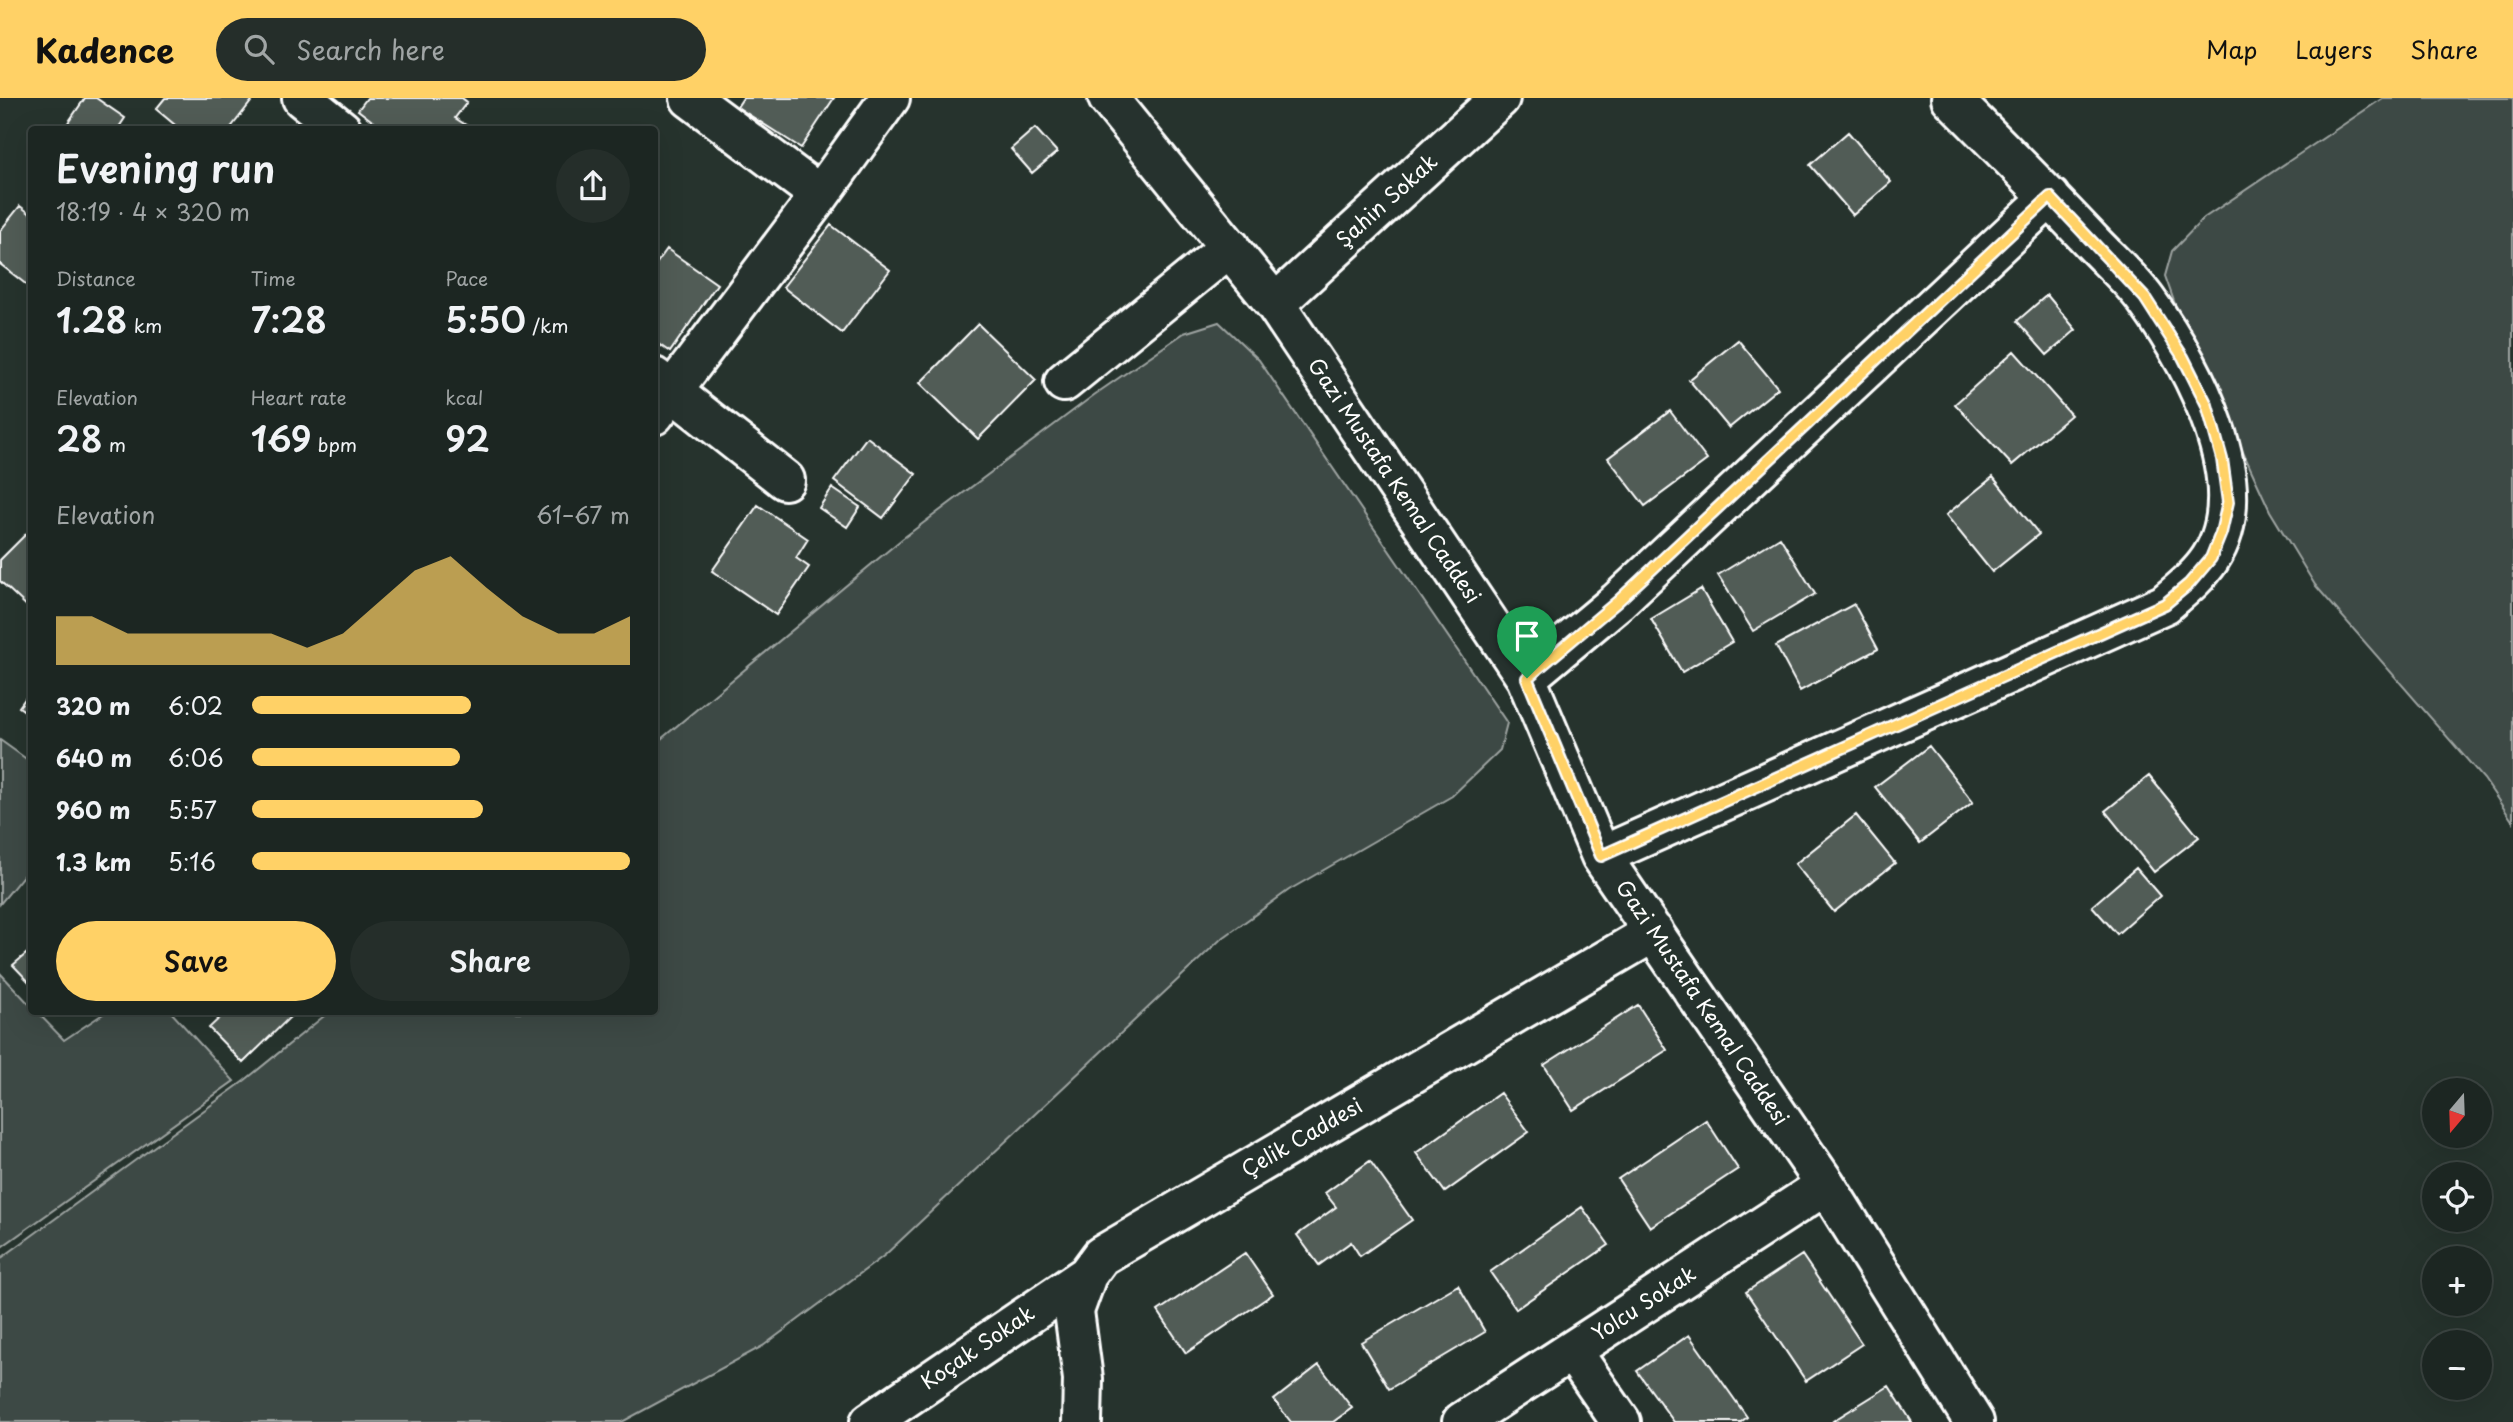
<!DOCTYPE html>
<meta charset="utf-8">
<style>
:root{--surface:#1c2622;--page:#252e2a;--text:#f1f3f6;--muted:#a0a5a5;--line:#3a4340;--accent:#ffd166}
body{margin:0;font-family:"Playpen Sans",sans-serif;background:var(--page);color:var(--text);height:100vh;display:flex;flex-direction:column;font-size:26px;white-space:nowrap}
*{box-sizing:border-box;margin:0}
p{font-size:23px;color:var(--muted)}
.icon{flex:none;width:38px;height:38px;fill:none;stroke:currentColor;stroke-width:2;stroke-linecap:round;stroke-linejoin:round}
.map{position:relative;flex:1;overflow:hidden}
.panel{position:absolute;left:28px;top:28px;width:630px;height:889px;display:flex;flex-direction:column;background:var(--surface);border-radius:7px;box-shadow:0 7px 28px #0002,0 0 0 2px var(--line)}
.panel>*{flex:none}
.needle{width:46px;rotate:199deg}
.controls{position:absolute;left:2422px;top:980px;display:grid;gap:14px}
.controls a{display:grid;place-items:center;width:70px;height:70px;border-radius:50%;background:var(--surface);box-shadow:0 7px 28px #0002,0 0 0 2px var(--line);font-size:35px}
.pin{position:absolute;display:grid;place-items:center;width:60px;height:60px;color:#fff;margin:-72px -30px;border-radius:50% 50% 50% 0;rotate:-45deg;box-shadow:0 0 7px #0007}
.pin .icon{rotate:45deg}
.round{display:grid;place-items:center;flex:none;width:74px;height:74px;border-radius:37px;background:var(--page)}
.headline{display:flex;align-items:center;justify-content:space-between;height:119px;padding:0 28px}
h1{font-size:38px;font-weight:600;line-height:52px}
.metrics{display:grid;grid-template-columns:repeat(3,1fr);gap:10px;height:119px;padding:7px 28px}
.metrics div{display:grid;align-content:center}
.metrics b{font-size:35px;font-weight:600}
.metrics small{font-size:19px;font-weight:400}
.metrics p{font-size:19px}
.chart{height:196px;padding:14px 28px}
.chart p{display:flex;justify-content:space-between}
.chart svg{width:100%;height:126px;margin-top:7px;fill:var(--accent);opacity:.7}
.cta{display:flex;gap:14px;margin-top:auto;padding:14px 28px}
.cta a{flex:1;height:80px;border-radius:42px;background:var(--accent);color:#111;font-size:28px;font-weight:600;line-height:80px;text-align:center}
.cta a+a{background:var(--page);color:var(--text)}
ul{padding:0 28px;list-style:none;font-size:23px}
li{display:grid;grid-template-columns:112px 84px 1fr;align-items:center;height:52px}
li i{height:18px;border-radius:9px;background:var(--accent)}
header{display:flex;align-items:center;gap:42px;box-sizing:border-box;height:98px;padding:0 35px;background:var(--accent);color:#111}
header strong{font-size:33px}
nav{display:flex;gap:38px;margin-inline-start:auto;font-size:24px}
.search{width:490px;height:63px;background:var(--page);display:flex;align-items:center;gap:18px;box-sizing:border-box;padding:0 24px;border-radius:38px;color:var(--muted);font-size:26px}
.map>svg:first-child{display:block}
.green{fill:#3e4944;stroke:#9ea4a2;stroke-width:2}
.building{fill:#515c57;stroke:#fff;stroke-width:2}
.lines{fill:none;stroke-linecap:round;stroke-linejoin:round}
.minor-casing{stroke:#fff;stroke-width:44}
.minor{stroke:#26332d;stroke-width:38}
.route-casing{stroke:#fff;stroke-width:14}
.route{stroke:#ffd166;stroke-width:9}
.labels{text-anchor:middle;stroke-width:5;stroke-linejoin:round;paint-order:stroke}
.street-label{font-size:21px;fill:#fff;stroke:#26332d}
</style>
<header>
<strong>Kadence</strong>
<div class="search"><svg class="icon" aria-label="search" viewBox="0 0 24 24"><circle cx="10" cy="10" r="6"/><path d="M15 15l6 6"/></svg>Search here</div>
<nav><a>Map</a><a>Layers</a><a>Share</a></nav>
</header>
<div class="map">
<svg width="2513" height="1324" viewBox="0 0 2513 1324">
<rect width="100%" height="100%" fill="#26332d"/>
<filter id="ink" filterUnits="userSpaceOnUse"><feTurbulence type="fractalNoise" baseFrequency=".0143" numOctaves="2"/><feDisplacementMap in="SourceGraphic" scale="14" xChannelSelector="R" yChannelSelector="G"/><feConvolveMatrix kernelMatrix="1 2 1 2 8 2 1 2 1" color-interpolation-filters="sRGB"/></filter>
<g filter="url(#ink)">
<!-- green -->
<path class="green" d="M 2383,0 L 2513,0 L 2513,724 L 2484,681 L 2315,487 L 2270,413 L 2175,206 L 2165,178 L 2172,153 L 2204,120 Z
M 1219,224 L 1259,262 L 1507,625 L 1500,652 L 1452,698 L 1289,792 L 1220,842 L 885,1157 L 763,1248 L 622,1324 L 0,1324 L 0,1161 L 244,983 L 329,914 L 654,914 L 655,646 L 902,441 L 1094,297 L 1184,235 Z
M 0,642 L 32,665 L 31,768 L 0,806 Z
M 0,875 L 31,908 L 32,914 L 37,914 L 64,942 L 106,914 L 171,914 L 234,983 L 0,1150 Z"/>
<!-- building -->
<path class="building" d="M 85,0 L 96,0 L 125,20 L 117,32 L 63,32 Z
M 165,0 L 254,0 L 229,32 L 181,32 L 156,11 Z
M 367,0 L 462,0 L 467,4 L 455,20 L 469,29 L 467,32 L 384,32 L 358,12 Z
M 743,0 L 834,0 L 801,50 L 737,9 Z
M 1035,30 L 1057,54 L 1032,75 L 1011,51 Z
M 1848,34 L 1891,84 L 1853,117 L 1810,67 Z
M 20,108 L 32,117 L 32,191 L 0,166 L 0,133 Z
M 831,127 L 890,172 L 842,235 L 783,189 Z
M 667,151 L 717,186 L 670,254 L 654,243 L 654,169 Z
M 2047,197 L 2076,232 L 2047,257 L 2017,223 Z
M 978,226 L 1036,282 L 978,341 L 920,285 Z
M 1738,242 L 1778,290 L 1729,330 L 1689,282 Z
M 2014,253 L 2071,317 L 2012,367 L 1955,306 Z
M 1670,313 L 1707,362 L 1645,408 L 1608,360 Z
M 867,339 L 916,376 L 883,420 L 834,383 Z
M 1993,379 L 2039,436 L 1992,474 L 1946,417 Z
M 832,390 L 860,409 L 847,429 L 819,410 Z
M 758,407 L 808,441 L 796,460 L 809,469 L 776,517 L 712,473 Z
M 32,430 L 32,513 L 0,483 L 0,462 Z
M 1780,439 L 1815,496 L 1753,533 L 1718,477 Z
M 1701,491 L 1732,544 L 1682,574 L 1651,521 Z
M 1854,506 L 1878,551 L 1800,593 L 1776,548 Z
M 32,591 L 32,618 L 19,609 Z
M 1929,648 L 1973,704 L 1920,745 L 1875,689 Z
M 2149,678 L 2199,739 L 2154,774 L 2105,713 Z
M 1856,717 L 1895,765 L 1834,814 L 1795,766 Z
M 2136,770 L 2160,798 L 2117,836 L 2092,808 Z
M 32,851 L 32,887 L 13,867 Z
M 1638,907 L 1667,952 L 1573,1012 L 1544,967 Z
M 226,914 L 285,914 L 290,919 L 243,965 L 209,930 Z
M 1500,995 L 1529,1034 L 1445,1094 L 1416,1055 Z
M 1706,1022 L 1738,1071 L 1650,1129 L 1618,1081 Z
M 1370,1063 L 1412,1122 L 1360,1158 L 1351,1144 L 1319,1167 L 1297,1137 L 1336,1109 L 1325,1095 Z
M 1582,1109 L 1609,1147 L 1516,1211 L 1490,1174 Z
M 1245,1155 L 1273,1196 L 1186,1255 L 1158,1213 Z
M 1802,1157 L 1862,1246 L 1806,1283 L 1746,1194 Z
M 1458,1187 L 1485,1234 L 1389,1291 L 1361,1244 Z
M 1689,1237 L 1747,1319 L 1741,1324 L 1674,1324 L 1637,1273 Z
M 1319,1267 L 1352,1310 L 1333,1324 L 1291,1324 L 1274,1302 Z
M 1889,1288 L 1912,1324 L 1834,1324 L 1833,1323 Z"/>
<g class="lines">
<!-- minor casing -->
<g class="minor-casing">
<path id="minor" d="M 302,0 L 342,32
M 690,0 L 820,97
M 1108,0 L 1275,206 L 1526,580 L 1601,758 L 1826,1087 L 1974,1324
M 1275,206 L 1500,0
M 654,279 L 785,382
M 1064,284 L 1230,149
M 654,317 L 820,97 L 890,0
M 1526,580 L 1617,504 L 2050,99
M 1601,758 L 2165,506 C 2181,492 2198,479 2210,461 C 2259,387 2191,264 2146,202 C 2131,181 2110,163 2092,144 C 2046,95 1999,48 1951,0
M 1572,1253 L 1621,1324
M 870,1324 L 1087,1177
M 1082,1324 L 1083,1281 L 1074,1213 L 1087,1177 L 1101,1158 L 1654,834
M 1462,1324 L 1826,1087"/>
</g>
<!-- minor -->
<use href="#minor" class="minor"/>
</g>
</g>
<g class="lines" filter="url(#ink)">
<!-- route casing -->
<g class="route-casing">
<path id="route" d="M 2050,99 L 2145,200 L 2183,259 L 2207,307 L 2222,361 L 2228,404 L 2221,435 L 2211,460 L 2189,486 L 2165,506 L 1601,758 L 1527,580 L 1617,504 Z"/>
</g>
<!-- route -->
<use href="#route" class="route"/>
</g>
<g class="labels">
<!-- street labels -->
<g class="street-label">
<text transform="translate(1387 103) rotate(-42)" y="7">Şahin Sokak</text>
<text transform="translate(1394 383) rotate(56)" y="7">Gazi Mustafa Kemal Caddesi</text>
<text transform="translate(1702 905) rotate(56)" y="7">Gazi Mustafa Kemal Caddesi</text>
<text transform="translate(1302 1040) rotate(-30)" y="7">Çelik Caddesi</text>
<text transform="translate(1644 1206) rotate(-33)" y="7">Yolcu Sokak</text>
<text transform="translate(978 1250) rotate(-34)" y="7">Koçak Sokak</text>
</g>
</g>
</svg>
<div class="controls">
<a><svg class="needle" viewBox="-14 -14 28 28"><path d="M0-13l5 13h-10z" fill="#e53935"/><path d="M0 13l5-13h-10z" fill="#a0a5a5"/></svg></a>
<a><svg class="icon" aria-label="locate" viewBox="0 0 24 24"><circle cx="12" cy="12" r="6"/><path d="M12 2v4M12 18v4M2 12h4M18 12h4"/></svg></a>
<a>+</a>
<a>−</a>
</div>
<div class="pin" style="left:1527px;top:580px;background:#1e9e55"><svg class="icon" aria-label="arrive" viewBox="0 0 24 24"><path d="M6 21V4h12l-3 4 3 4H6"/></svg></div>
<section class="panel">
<div class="headline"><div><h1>Evening run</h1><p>18:19 · 4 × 320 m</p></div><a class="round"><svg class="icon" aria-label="share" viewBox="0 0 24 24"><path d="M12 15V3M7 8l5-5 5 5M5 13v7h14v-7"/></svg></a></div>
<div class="metrics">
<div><p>Distance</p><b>1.28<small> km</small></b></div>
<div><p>Time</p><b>7:28</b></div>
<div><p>Pace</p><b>5:50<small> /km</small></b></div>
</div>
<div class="metrics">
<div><p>Elevation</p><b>28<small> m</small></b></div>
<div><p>Heart rate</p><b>169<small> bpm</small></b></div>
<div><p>kcal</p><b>92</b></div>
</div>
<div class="chart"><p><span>Elevation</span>61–67 m</p>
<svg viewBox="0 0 160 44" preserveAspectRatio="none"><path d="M0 44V27L10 27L20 33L30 33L40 33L50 33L60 33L70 38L80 33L90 22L100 11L110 6L120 17L130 27L140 33L150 33L160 27V44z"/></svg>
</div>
<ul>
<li><b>320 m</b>6:02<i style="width:58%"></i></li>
<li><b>640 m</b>6:06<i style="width:55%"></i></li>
<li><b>960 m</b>5:57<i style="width:61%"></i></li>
<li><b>1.3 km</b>5:16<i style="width:100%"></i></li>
</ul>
<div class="cta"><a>Save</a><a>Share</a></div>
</section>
</div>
